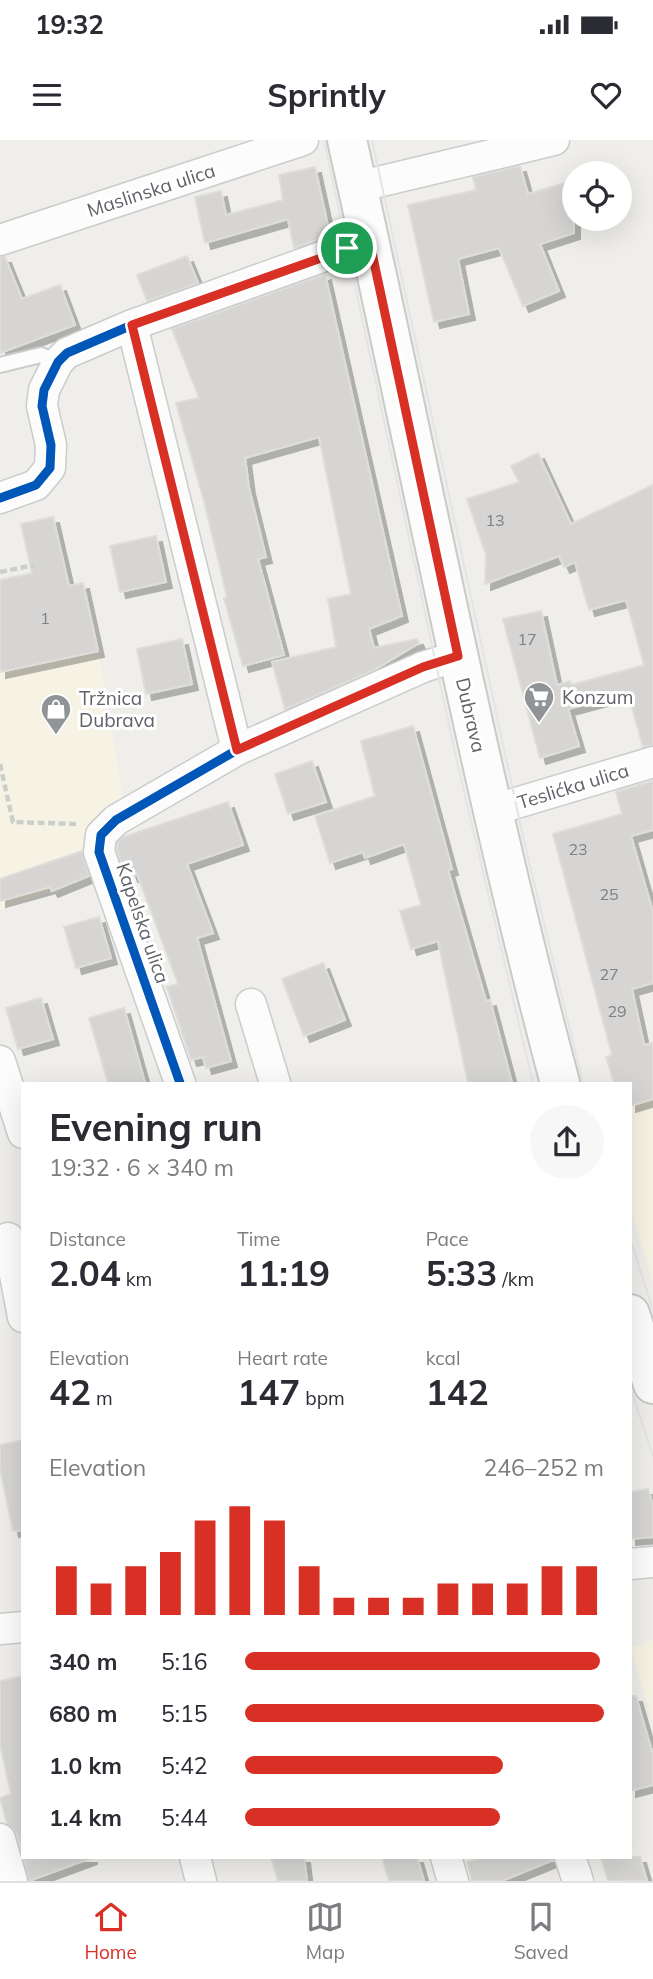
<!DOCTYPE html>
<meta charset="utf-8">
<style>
:root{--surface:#fff;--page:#f7f7f7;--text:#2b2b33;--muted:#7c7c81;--line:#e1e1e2;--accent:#d93025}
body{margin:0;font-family:Mulish,sans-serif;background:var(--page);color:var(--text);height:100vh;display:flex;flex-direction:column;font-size:26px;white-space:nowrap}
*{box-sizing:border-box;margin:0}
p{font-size:23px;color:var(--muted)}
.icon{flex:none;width:38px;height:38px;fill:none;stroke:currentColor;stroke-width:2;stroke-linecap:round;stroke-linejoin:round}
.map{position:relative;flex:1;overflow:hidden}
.side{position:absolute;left:21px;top:942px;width:611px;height:777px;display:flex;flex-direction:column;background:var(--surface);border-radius:0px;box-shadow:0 7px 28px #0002}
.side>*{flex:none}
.tools{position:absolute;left:562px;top:21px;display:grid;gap:14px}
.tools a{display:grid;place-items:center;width:70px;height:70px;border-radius:50%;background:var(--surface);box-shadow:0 7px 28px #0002;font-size:35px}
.pin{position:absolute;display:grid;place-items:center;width:60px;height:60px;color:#fff;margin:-30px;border:4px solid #fff;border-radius:50%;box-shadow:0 2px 7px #0007}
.round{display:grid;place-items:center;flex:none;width:74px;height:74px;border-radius:37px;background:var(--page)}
.headline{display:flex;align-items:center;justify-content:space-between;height:119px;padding:0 28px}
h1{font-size:38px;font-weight:700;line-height:52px}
.stats{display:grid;grid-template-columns:repeat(3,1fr);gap:10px;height:119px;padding:7px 28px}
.stats div{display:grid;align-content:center}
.stats b{font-size:35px;font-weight:700}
.stats small{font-size:19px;font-weight:400}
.stats p{font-size:19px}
.chart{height:196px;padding:14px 28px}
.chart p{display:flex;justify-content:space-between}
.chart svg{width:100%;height:126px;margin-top:7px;stroke:var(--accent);stroke-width:6}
ul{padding:0 28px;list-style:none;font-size:23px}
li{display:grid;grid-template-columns:112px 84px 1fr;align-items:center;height:52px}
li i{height:18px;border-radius:9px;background:var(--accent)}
.status{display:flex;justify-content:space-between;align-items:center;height:49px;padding:0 35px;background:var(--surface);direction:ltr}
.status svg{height:19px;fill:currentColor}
header{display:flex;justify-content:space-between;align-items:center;height:91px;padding:0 28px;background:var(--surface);font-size:32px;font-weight:700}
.tab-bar{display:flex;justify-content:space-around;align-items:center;height:98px;border-top:2px solid var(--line);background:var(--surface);font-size:19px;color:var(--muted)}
.tab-bar a{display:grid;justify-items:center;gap:4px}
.tab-bar .selected{color:var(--accent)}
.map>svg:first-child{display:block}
.commercial{fill:#f7f3e4}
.building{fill:#d6d5d3;stroke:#deddd9;stroke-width:2;filter:url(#shadow)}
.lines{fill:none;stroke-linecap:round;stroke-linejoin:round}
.service-casing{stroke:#cbcccc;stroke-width:18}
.minor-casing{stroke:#cbcccc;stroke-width:33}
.secondary-casing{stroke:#cacacb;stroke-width:42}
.path{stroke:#cacfcc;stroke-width:4.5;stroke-dasharray:7 3.5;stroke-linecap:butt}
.service{stroke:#fdfcfc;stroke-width:14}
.minor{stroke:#fdfcfc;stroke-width:30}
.secondary{stroke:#fdfcfc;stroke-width:38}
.tram{stroke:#e4e4e4;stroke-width:2}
.cycleway-casing{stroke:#fff;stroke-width:13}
.cycleway{stroke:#0057b8;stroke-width:9}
.route-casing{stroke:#fff;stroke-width:14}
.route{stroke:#d93025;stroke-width:9}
.labels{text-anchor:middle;stroke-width:6;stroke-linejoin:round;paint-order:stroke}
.number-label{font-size:16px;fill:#7e8184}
.street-label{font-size:19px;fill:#5f6368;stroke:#fff}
.poi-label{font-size:19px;fill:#5f6368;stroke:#fff;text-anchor:start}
</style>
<div class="status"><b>19:32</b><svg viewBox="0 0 49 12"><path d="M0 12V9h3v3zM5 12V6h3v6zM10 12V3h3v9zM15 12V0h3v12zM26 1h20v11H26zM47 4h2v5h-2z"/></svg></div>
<header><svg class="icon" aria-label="menu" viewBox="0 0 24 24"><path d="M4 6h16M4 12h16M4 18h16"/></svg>Sprintly<svg class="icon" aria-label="heart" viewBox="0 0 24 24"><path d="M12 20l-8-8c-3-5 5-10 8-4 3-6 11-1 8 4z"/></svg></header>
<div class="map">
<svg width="653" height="1741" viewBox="0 0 653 1741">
<defs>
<filter id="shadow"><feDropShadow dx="6" dy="6" stdDeviation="0" flood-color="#0004"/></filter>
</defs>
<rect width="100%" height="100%" fill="#efeeea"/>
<!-- commercial -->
<path class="commercial" d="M 98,511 L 124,660 L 100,732 L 0,770 L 0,532 Z
M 653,959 L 653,1141 L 630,1069 L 630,966 Z
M 653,1500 L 653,1582 L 630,1508 Z"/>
<!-- building -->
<path class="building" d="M 520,26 L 528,54 L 574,40 L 574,93 L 540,104 L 559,151 L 523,166 L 499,108 L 458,119 L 469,174 L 434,182 L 408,65 L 476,50 L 473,37 Z
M 315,27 L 330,95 L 294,108 L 288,79 L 205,103 L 195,57 L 221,51 L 226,75 L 283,60 L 279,35 Z
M 187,116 L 198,143 L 147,161 L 137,135 Z
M 0,117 L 5,117 L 22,159 L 60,145 L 75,185 L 0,213 Z
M 325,134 L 402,476 L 369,489 L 374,508 L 417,499 L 419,503 L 374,530 L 285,569 L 272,522 L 336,507 L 328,459 L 351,454 L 319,297 L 245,318 L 249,348 L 266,417 L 258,419 L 284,515 L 243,526 L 224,458 L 227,457 L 204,361 L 176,263 L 199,258 L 172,189 Z
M 538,313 L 571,384 L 653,345 L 653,605 L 643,607 L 628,553 L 568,569 L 579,606 L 540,618 L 503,479 L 541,471 L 557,545 L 570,541 L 571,545 L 644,525 L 626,460 L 589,470 L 575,422 L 564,427 L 559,416 L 485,444 L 486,415 L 467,359 L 519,342 L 511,326 Z
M 53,377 L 69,446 L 83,443 L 98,511 L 0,532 L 0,440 L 32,433 L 21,384 Z
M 156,396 L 166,442 L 120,452 L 110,406 Z
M 182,499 L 192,544 L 146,554 L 137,509 Z
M 413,586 L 452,729 L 448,730 L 486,861 L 490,860 L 512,943 L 468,943 L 438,801 L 411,809 L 400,771 L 421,765 L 404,704 L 365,718 L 363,712 L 330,723 L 315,676 L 375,656 L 361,601 Z
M 312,621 L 326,662 L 288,674 L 275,634 Z
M 653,641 L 653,690 L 631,696 L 653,772 L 653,843 L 632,849 L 644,905 L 653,903 L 653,959 L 630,966 L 630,943 L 614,943 L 606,917 L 612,915 L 553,694 L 622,674 L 616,652 Z
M 228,662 L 243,705 L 187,724 L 213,793 L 197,798 L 231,921 L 206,928 L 203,917 L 191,920 L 167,847 L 178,844 L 137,734 L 132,736 L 127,721 L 121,723 L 117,710 L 118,703 L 123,697 Z
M 82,711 L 89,736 L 52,751 L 50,747 L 0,761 L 0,739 Z
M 99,777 L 111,818 L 76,828 L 64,787 Z
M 323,823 L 345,880 L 304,896 L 282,839 Z
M 41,858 L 53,899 L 18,909 L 6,868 Z
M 124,868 L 145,943 L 108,943 L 89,878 Z
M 23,1300 L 23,1390 L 13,1391 L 0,1329 L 0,1305 Z
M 648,1349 L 653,1366 L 653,1397 L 630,1399 L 630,1352 Z
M 23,1536 L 23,1715 L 17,1694 L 7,1683 L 0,1658 L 11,1654 L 0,1604 L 0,1541 Z
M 630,1556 L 636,1556 L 653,1615 L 653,1645 L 630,1651 Z
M 23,1717 L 91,1717 L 91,1718 L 29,1741 Z
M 271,1717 L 304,1717 L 307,1741 L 278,1741 Z
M 382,1717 L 417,1717 L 424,1741 L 389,1741 Z
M 483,1717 L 553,1717 L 553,1720 L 502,1741 L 472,1741 L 467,1722 Z
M 601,1717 L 640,1717 L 647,1741 L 608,1741 Z"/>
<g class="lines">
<!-- service casing -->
<g class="service-casing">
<path id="service" d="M 0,225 L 41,215 L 58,222"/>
</g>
<!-- minor casing -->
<g class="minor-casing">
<path id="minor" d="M 357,47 L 554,0
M 0,100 L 303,0
M 132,185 L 237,610
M 0,358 L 36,345 L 50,328 L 51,305 L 42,266 L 44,250 L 58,222 L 67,213 L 132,185 L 355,105 L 368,94
M 493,670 L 653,622
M 251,864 L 275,943
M 0,921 L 23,993
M 180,943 L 99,712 L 101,695 L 116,680 L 237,610 L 423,527 L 458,516
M 8,1098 L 23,1177
M 630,1424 L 653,1422
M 0,1489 L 23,1487
M 0,1699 L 12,1741
M 195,1717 L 201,1741
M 446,1717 L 453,1741
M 570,1717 L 578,1741"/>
</g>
<!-- secondary casing -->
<g class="secondary-casing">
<path id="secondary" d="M 347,0 C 418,314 477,632 560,943
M 630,1174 L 653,1244"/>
</g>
<!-- path -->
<path class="path" d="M 0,432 L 34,425
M 0,624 L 13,682 L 79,684"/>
<!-- service -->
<use href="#service" class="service"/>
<!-- minor -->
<use href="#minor" class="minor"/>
<!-- secondary -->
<use href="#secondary" class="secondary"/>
<!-- tram -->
<path class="tram" d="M 324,0 L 455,613 L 533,943
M 372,0 L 524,701 L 583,943
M 630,1099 L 653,1170
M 630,1247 L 653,1316"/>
<!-- cycleway casing -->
<g class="cycleway-casing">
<path id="cycleway" d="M 132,185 L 237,610
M 0,358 L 36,345 L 50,328 L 51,305 L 42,266 L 44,250 L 58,222 L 67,213 L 132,185 L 355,105 L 368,94
M 180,943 L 99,712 L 101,695 L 116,680 L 237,610 L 423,527 L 458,516"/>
</g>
<!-- cycleway -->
<use href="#cycleway" class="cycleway"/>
</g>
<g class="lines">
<!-- route casing -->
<g class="route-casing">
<path id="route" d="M 368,94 L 458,516 L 423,527 L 237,610 L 132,185 L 355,106 Z"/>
</g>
<!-- route -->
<use href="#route" class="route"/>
</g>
<!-- icons -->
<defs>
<g id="supermarket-pin" transform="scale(1.575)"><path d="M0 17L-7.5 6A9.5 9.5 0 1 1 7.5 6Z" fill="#919496" stroke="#fff"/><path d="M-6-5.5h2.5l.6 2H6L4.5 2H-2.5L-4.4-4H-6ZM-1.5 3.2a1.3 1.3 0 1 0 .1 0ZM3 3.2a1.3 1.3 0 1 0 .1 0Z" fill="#fff"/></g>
<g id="shop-pin" transform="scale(1.575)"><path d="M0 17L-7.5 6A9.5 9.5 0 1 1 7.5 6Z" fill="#919496" stroke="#fff"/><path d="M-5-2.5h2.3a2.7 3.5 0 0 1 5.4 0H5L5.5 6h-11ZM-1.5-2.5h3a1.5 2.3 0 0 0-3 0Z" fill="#fff"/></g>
</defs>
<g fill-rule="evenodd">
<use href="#supermarket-pin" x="539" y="557"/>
<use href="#shop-pin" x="56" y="569"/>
</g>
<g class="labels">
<!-- number labels -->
<g class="number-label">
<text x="495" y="386">13</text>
<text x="45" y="484">1</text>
<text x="527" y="505">17</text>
<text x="578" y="715">23</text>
<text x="609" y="760">25</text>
<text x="609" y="840">27</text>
<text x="617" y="877">29</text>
</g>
<!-- street labels -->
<g class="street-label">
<text transform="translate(151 50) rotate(-18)" y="7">Maslinska ulica</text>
<text transform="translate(471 575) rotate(77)" y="7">Dubrava</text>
<text transform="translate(573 646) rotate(-17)" y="7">Teslićka ulica</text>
<text transform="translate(143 783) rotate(71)" y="7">Kapelska ulica</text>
</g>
<!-- poi labels -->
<g class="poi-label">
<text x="562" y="564">Konzum</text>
<text x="79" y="565">Tržnica<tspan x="79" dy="22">Dubrava</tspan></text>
</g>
</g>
</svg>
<div class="tools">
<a><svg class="icon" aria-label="locate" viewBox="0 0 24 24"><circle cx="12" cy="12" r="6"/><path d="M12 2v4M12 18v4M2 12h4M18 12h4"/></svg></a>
</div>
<div class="pin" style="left:347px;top:108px;background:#1e9e55"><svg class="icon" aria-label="arrive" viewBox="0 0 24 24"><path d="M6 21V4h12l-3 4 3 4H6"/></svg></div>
<section class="side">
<div class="headline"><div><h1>Evening run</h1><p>19:32 · 6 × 340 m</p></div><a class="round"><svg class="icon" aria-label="share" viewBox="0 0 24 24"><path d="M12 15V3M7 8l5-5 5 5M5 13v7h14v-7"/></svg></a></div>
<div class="stats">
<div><p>Distance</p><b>2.04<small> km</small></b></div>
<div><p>Time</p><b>11:19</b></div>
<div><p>Pace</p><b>5:33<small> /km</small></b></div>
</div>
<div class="stats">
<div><p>Elevation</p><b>42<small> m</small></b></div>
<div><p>Heart rate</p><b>147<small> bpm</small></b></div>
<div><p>kcal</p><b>142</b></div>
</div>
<div class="chart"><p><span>Elevation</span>246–252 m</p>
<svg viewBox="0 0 160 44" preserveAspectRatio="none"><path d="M5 44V27M15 44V33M25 44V27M35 44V22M45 44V11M55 44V6M65 44V11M75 44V27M85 44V38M95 44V38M105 44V38M115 44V33M125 44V33M135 44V33M145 44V27M155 44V27"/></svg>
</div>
<ul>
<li><b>340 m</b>5:16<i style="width:99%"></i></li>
<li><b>680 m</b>5:15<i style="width:100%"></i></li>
<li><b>1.0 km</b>5:42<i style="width:72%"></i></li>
<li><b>1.4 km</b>5:44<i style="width:71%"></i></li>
</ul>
</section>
</div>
<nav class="tab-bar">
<a class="selected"><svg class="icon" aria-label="home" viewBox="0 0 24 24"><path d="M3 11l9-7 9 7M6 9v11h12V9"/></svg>Home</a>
<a><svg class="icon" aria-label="map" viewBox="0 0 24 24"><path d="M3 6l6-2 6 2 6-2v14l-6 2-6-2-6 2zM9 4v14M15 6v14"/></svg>Map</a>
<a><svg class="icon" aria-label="saved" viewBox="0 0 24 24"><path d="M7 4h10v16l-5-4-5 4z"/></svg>Saved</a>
</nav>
